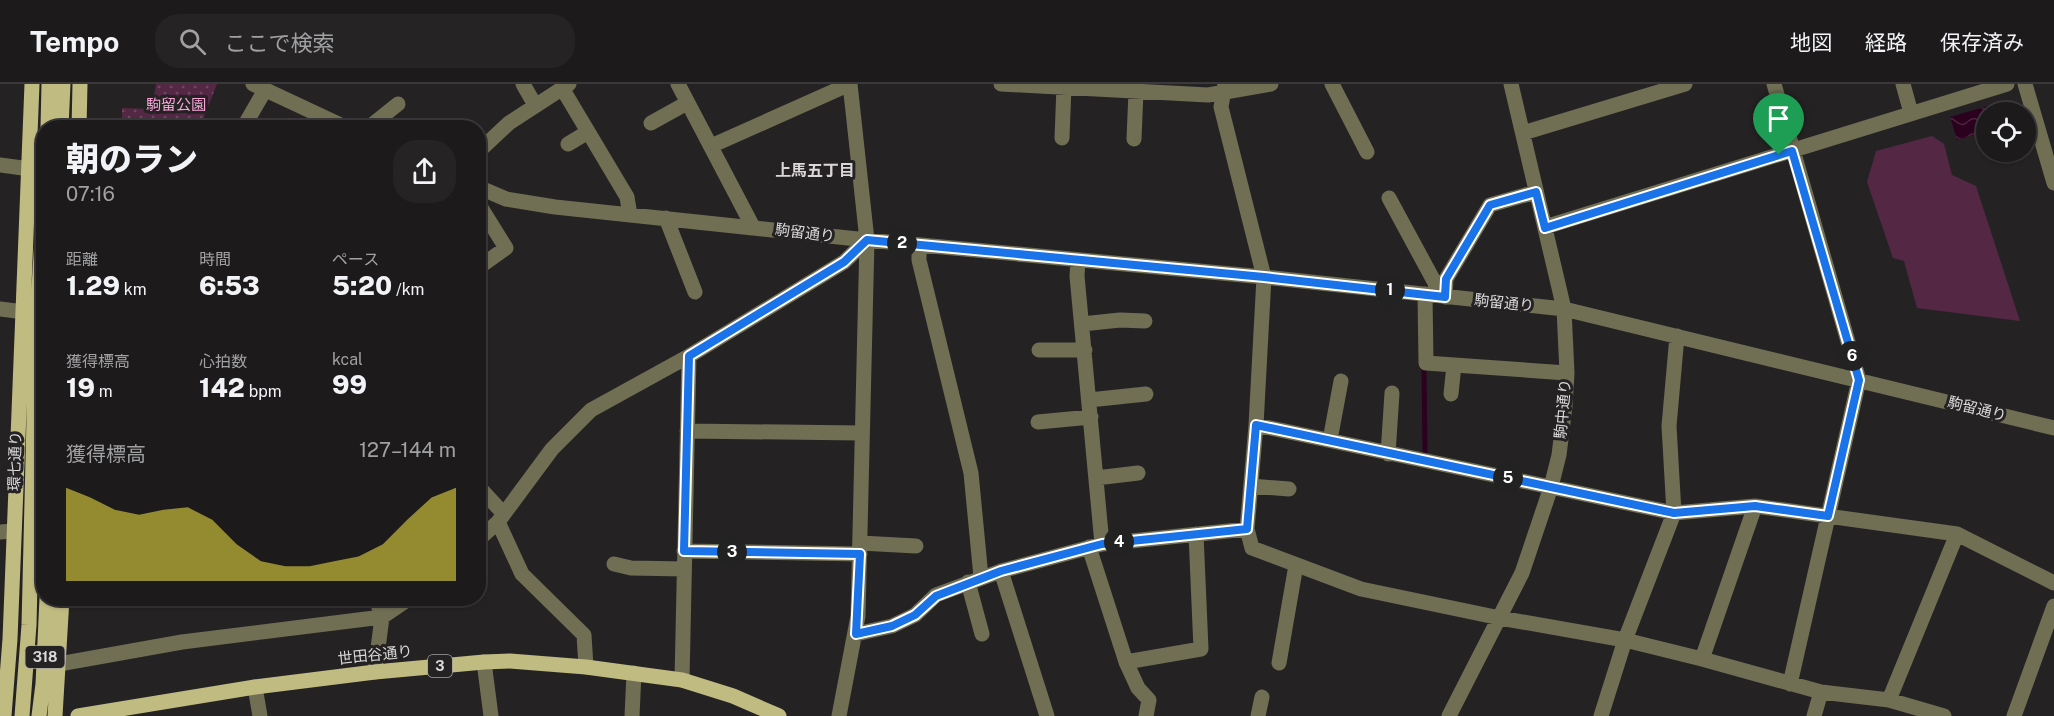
<!DOCTYPE html>
<html lang="ja">
<meta charset="utf-8">
<style>
:root{--surface:#1c1a1b;--page:#252324;--text:#f1f3f6;--muted:#a0a1a3;--line:#3a383a;--accent:#c7bb3b}
body{margin:0;font-family:"Public Sans","Noto Sans JP",sans-serif;background:var(--page);color:var(--text);height:100vh;display:flex;flex-direction:column;font-size:22px;white-space:nowrap}
*{box-sizing:border-box;margin:0}
p{font-size:20px;color:var(--muted)}
.icon{flex:none;width:33px;height:33px;fill:none;stroke:currentColor;stroke-width:2;stroke-linecap:round;stroke-linejoin:round}
.map{position:relative;flex:1;overflow:hidden}
.side{position:absolute;left:36px;top:36px;width:450px;height:486px;display:flex;flex-direction:column;background:var(--surface);border-radius:24px;box-shadow:0 2px 4px #0004,0 0 0 2px var(--line)}
.side>*{flex:none}
.fabs{position:absolute;left:1976px;top:18px;display:grid;gap:12px}
.fabs a{display:grid;place-items:center;width:60px;height:60px;border-radius:50%;background:var(--surface);box-shadow:0 2px 4px #0004,0 0 0 2px var(--line);font-size:30px}
.pin{position:absolute;display:grid;place-items:center;width:51px;height:51px;color:#fff;margin:-62px -26px;border-radius:50% 50% 50% 0;rotate:-45deg;box-shadow:0 0 6px #0007}
.pin .icon{rotate:45deg}
.km{position:absolute;width:30px;height:30px;margin:-15px;border-radius:50%;background:#222;color:#fff;font-size:16px;line-height:30px;text-align:center}
.round{display:grid;place-items:center;flex:none;width:63px;height:63px;border-radius:24px;background:var(--page)}
.summary{display:flex;align-items:center;justify-content:space-between;height:102px;padding:0 30px}
h1{font-size:33px;font-weight:800;line-height:45px}
.metrics{display:grid;grid-template-columns:repeat(3,1fr);gap:9px;height:102px;padding:6px 30px}
.metrics div{display:grid;align-content:center}
.metrics b{font-size:26px;font-weight:800}
.metrics small{font-size:16px;font-weight:400}
.metrics p{font-size:16px}
.chart{height:168px;padding:12px 30px}
.chart p{display:flex;justify-content:space-between}
.chart svg{width:100%;height:108px;margin-top:6px;fill:var(--accent);opacity:.7}
header{display:flex;align-items:center;gap:36px;box-sizing:border-box;height:84px;padding:0 30px;background:var(--surface);border-bottom:2px solid var(--line)}
header strong{font-size:28px}
nav{display:flex;gap:33px;margin-inline-start:auto;font-size:21px}
.search{width:420px;height:54px;background:var(--page);display:flex;align-items:center;gap:15px;box-sizing:border-box;padding:0 21px;border-radius:24px;color:var(--muted);font-size:22px}
.map>svg:first-child{display:block}
.park{fill:url(#park-dots)}
.garden{fill:#542845}
.water{fill:url(#water-waves)}
.lines{fill:none;stroke-linecap:round;stroke-linejoin:round}
.stream{stroke:#2c001f;stroke-width:5}
.minor{stroke:#706e53;stroke-width:15}
.major{stroke:#c0bb80;stroke-width:15}
.route-casing{stroke:#fff;stroke-width:12}
.route{stroke:#1a73e8;stroke-width:8}
.labels{text-anchor:middle;stroke-width:6;stroke-linejoin:round;paint-order:stroke}
.shield{fill:#252224;stroke:#a4a2a3;stroke-width:1.5}
.shield-label{font-size:14px;font-weight:bold;fill:#dbd9da}
.park-label{font-size:15px;fill:#fba4da;stroke:#252224}
.street-label{font-size:15px;fill:#dbd9da;stroke:#252224}
.neighbourhood-label{font-size:16px;font-weight:bold;fill:#dbd6d8;stroke:#252224}
</style>
<header>
<strong>Tempo</strong>
<div class="search"><svg class="icon" aria-label="search" viewBox="0 0 24 24"><circle cx="10" cy="10" r="6"/><path d="M15 15l6 6"/></svg>ここで検索</div>
<nav><a>地図</a><a>経路</a><a>保存済み</a></nav>
</header>
<div class="map">
<svg width="2054" height="632" viewBox="0 0 2054 632">
<defs>
<pattern id="park-dots" width="8" height="8" patternUnits="userSpaceOnUse" patternTransform="scale(1.5)"><rect width="8" height="8" fill="#542845"/><path d="M2 2h.1M6 6h.1" fill="none" stroke="#6c475f" stroke-width="1.8" stroke-linecap="round"/></pattern>
<pattern id="water-waves" width="16" height="10" patternUnits="userSpaceOnUse" patternTransform="scale(1.5)"><rect width="16" height="10" fill="#2c001f"/><path d="M0 5q4-4 8 0t8 0" fill="none" stroke="#4a253f"/></pattern>
</defs>
<rect width="100%" height="100%" fill="#252224"/>
<!-- park -->
<path class="park" d="M 156,0 L 217,0 L 200,43 L 122,43 L 122,24 L 152,25 Z"/>
<!-- garden -->
<path class="garden" d="M 1932,52 L 1944,60 L 1952,91 L 1976,102 L 2020,237 L 1917,224 L 1904,177 L 1893,174 L 1867,98 L 1876,67 Z"/>
<!-- water -->
<path class="water" d="M 2008,16 L 2012,28 L 1986,28 L 1986,47 L 1957,56 L 1950,33 Z"/>
<g class="lines">
<!-- stream -->
<path class="stream" d="M 1424,284 L 1425,368"/>
<!-- minor -->
<path class="minor" d="M 253,0 L 347,44
M 523,0 L 535,21
M 678,0 L 753,143
M 1001,0 L 1208,11 L 1271,0
M 1225,0 L 1221,23 L 1264,193 L 1256,341 L 1247,445 L 1252,464 L 1361,505 L 1500,534 L 1625,556 L 1702,575 L 1821,608 L 1889,616 L 1944,632
M 1332,0 L 1367,68
M 1774,0 L 1859,296 L 1790,600
M 1903,0 L 1911,29
M 2025,0 L 2054,99
M 562,4 L 627,113 L 630,131
M 651,39 L 687,19
M 243,44 L 265,6
M 368,44 L 398,20
M 1523,49 L 1685,0
M 1062,54 L 1064,2
M 1134,55 L 1136,7
M 568,60 L 588,48
M 711,62 L 850,0 L 867,156 L 858,532 L 839,632
M 478,68 L 509,39 L 569,0
M 0,81 L 30,85
M 478,103 L 506,115 L 555,123 L 867,156 L 1264,193 L 1564,225 L 2054,344
M 1389,114 L 1435,199 L 1437,211
M 478,119 L 506,164 L 478,184
M 666,134 L 695,208
M 1545,143 L 2007,0
M 919,161 L 919,176 L 971,389 L 981,493
M 1078,176 L 1077,192 L 1102,460
M 1425,210 L 1426,279 L 1567,289
M 1445,213 L 1446,195 L 1490,121 L 1536,108
M 0,225 L 24,228
M 1082,240 L 1120,236 L 1145,237
M 1039,266 L 1085,266
M 1451,310 L 1454,281
M 1089,316 L 1146,310
M 1038,338 L 1091,333
M 1256,341 L 1674,429 L 1755,422 L 1957,450 L 2054,499
M 687,347 L 861,349
M 1330,356 L 1341,297
M 1388,370 L 1392,309
M 1096,394 L 1138,389
M 478,402 L 503,429
M 1251,402 L 1289,405
M 498,438 L 522,490 L 584,551 L 586,583
M 0,448 L 13,447
M 478,456 L 498,438 L 552,365 L 591,326 L 689,272 L 844,178 L 867,156
M 860,459 L 916,462
M 1089,463 L 1126,578 L 1138,604 L 1149,616 L 1146,632
M 684,467 L 860,470
M 614,480 L 631,484 L 684,485
M 1001,487 L 1047,632
M 968,498 L 982,550
M 856,550 L 892,542 L 915,531 L 936,511 L 1001,487 L 1102,460 L 1247,445
M 1702,575 L 1755,422
M 484,578 L 491,632
M 1126,578 L 1201,565 L 1196,450
M 1279,579 L 1296,481
M 59,580 L 182,558 L 382,533 L 410,514
M 375,588 L 382,533 L 376,514
M 682,596 L 689,272
M 255,603 L 260,632
M 1889,616 L 1957,450
M 632,632 L 634,589
M 1258,632 L 1262,613
M 1449,632 L 1522,489 L 1551,403 L 1559,371 L 1565,322 L 1567,289 L 1564,225 L 1511,0
M 1601,632 L 1625,556 L 1674,429 L 1669,342 L 1677,252
M 1814,632 L 1821,608
M 2014,632 L 2054,522"/>
<!-- major -->
<path class="major" d="M 48,44 L 49,0
M 61,44 L 63,0
M 79,44 L 80,0
M 4,632 L 10,555 L 32,0
M 22,632 L 29,541 L 36,252 L 44,123
M 39,632 L 43,600 L 47,514
M 55,632 L 62,514
M 78,632 L 255,603 L 375,588 L 484,578 L 510,577 L 586,583 L 682,596 L 733,612 L 779,632"/>
</g>
<g class="lines">
<!-- route casing -->
<g class="route-casing">
<path id="route" d="M 1792,67 L 1859,296 L 1828,432 L 1755,422 L 1674,429 L 1256,341 L 1247,445 L 1102,460 L 1001,487 L 936,512 L 915,531 L 892,542 L 856,550 L 860,470 L 684,467 L 689,272 L 844,178 L 867,156 L 1264,193 L 1445,213 L 1446,195 L 1490,121 L 1536,108 L 1545,144 Z"/>
</g>
<!-- route -->
<use href="#route" class="route"/>
</g>
<g class="labels">
<!-- shield labels -->
<g class="shield">
<rect x="25.5" y="562" width="39" height="22" rx="4.5"/>
<rect x="428" y="571" width="24" height="22" rx="4.5"/>
</g>
<g class="shield-label">
<text x="45" y="578">318</text>
<text x="440" y="587">3</text>
</g>
<!-- park labels -->
<g class="park-label">
<text x="176" y="26">駒留公園</text>
</g>
<!-- street labels -->
<g class="street-label">
<text transform="translate(805 149) rotate(7)" y="5">駒留通り</text>
<text transform="translate(1504 219) rotate(6)" y="5">駒留通り</text>
<text transform="translate(1563 325) rotate(-85)" y="5">駒中通り</text>
<text transform="translate(1977 325) rotate(14)" y="5">駒留通り</text>
<text transform="translate(15 377) rotate(-88)" y="5">環七通り</text>
<text transform="translate(375 571) rotate(-6)" y="5">世田谷通り</text>
</g>
<!-- neighbourhood labels -->
<g class="neighbourhood-label">
<text x="815" y="92">上馬五丁目</text>
</g>
</g>
</svg>
<div class="fabs">
<a><svg class="icon" aria-label="locate" viewBox="0 0 24 24"><circle cx="12" cy="12" r="6"/><path d="M12 2v4M12 18v4M2 12h4M18 12h4"/></svg></a>
</div>
<div class="pin" style="left:1779px;top:71px;background:#1e9e55"><svg class="icon" aria-label="arrive" viewBox="0 0 24 24"><path d="M6 21V4h12l-3 4 3 4H6"/></svg></div>
<b class="km" style="left:1390px;top:206px">1</b>
<b class="km" style="left:902px;top:159px">2</b>
<b class="km" style="left:732px;top:468px">3</b>
<b class="km" style="left:1119px;top:458px">4</b>
<b class="km" style="left:1508px;top:394px">5</b>
<b class="km" style="left:1852px;top:272px">6</b>
<section class="side">
<div class="summary"><div><h1>朝のラン</h1><p>07:16</p></div><a class="round"><svg class="icon" aria-label="share" viewBox="0 0 24 24"><path d="M12 15V3M7 8l5-5 5 5M5 13v7h14v-7"/></svg></a></div>
<div class="metrics">
<div><p>距離</p><b>1.29<small> km</small></b></div>
<div><p>時間</p><b>6:53</b></div>
<div><p>ペース</p><b>5:20<small> /km</small></b></div>
</div>
<div class="metrics">
<div><p>獲得標高</p><b>19<small> m</small></b></div>
<div><p>心拍数</p><b>142<small> bpm</small></b></div>
<div><p>kcal</p><b>99</b></div>
</div>
<div class="chart"><p><span>獲得標高</span>127–144 m</p>
<svg viewBox="0 0 160 44" preserveAspectRatio="none"><path d="M0 44V6L10 10L20 15L30 17L40 15L50 14L60 19L70 29L80 36L90 38L100 38L110 36L120 34L130 29L140 19L150 10L160 6V44z"/></svg>
</div>
</section>
</div>
